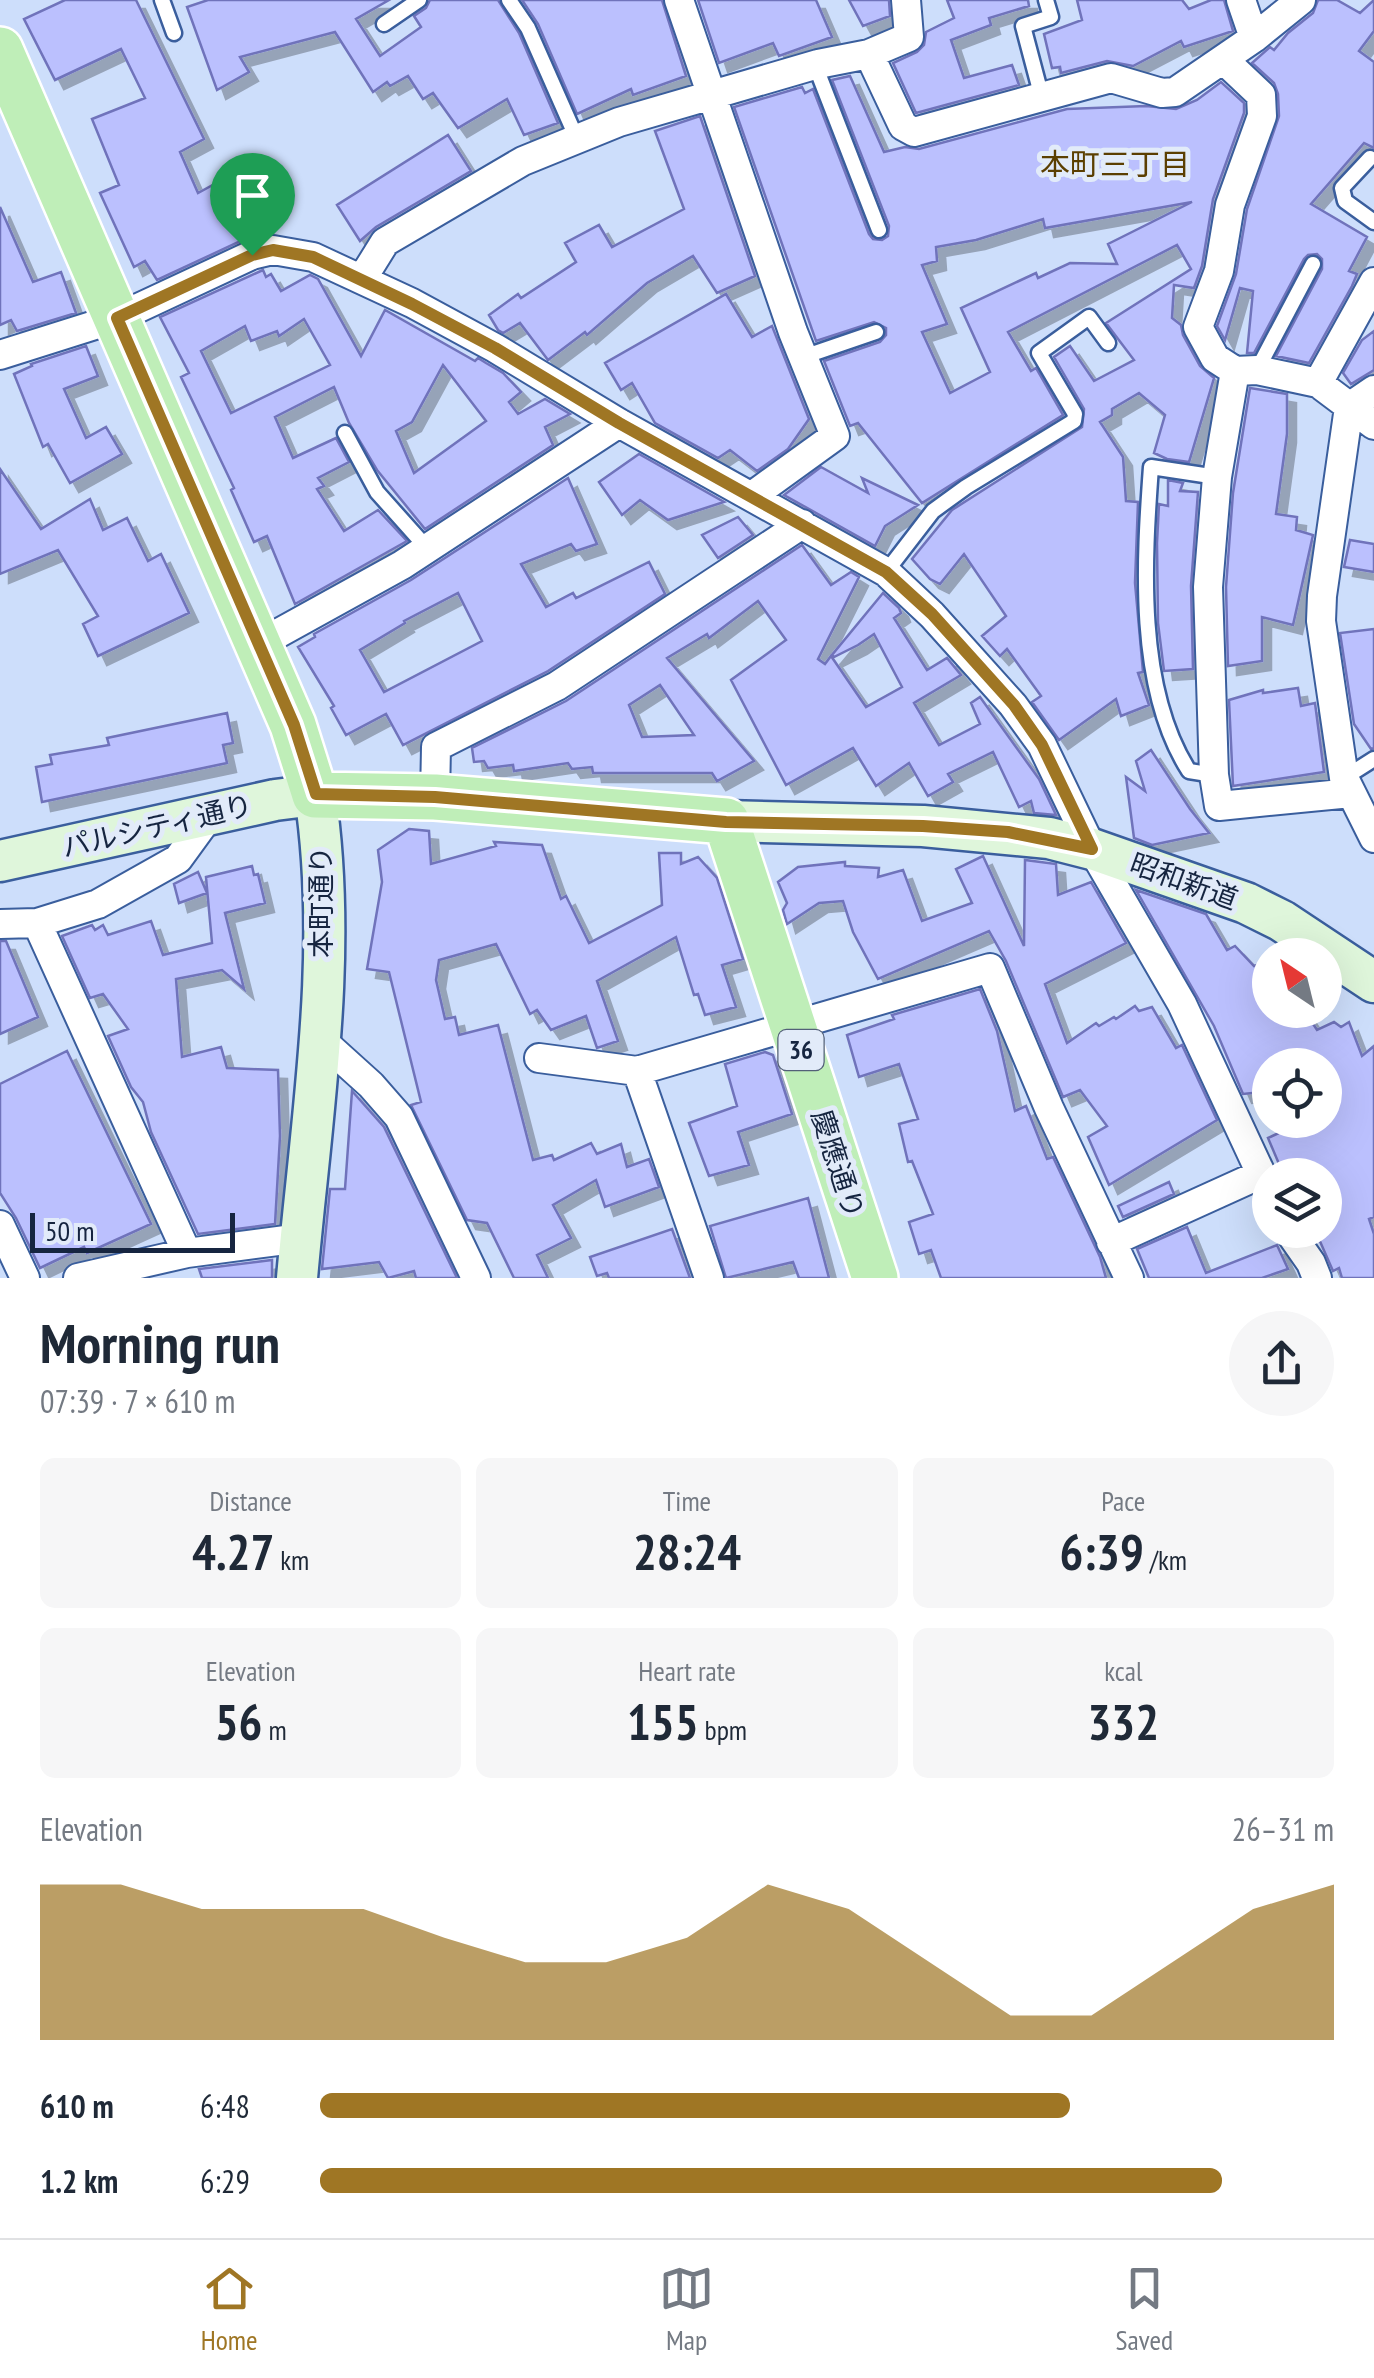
<!DOCTYPE html>
<meta charset="utf-8">
<style>
:root{--surface:#fff;--page:#f6f6f7;--text:#1f2937;--muted:#747a83;--line:#e0e1e3;--accent:#9f7624}
body{margin:0;font-family:"PT Sans Narrow","Noto Sans JP",sans-serif;background:var(--page);color:var(--text);height:100vh;display:flex;flex-direction:column;font-size:38px;white-space:nowrap}
*{box-sizing:border-box;margin:0}
p{font-size:32px;color:var(--muted)}
.icon{flex:none;width:55px;height:55px;fill:none;stroke:currentColor;stroke-width:2;stroke-linecap:round;stroke-linejoin:round}
.map{position:relative;height:1278px;overflow:hidden}
.panel{display:flex;flex-direction:column;background:var(--surface);flex:1}
.panel>*{flex:none}
.needle{width:65px;rotate:325deg}
.controls{position:absolute;left:1252px;top:938px;display:grid;gap:20px}
.controls a{display:grid;place-items:center;width:90px;height:90px;border-radius:50%;background:var(--surface);box-shadow:0 10px 40px #0002;font-size:50px}
.scale{position:absolute;left:30px;bottom:25px;width:205px;box-sizing:border-box;padding-left:10px;border:5px solid #162540;border-top:0;font-size:28px;line-height:35px;white-space:nowrap;color:#162540;-webkit-text-stroke:8px #e2ebf9;paint-order:stroke}
.pin{position:absolute;display:grid;place-items:center;width:85px;height:85px;color:#fff;margin:-102px -42px;border-radius:50% 50% 50% 0;rotate:-45deg;box-shadow:0 0 10px #0007}
.pin .icon{rotate:45deg}
.round{display:grid;place-items:center;flex:none;width:105px;height:105px;border-radius:52px;background:var(--page)}
.summary{display:flex;align-items:center;justify-content:space-between;height:170px;padding:0 40px}
h1{font-size:55px;font-weight:700;line-height:75px}
.metrics{display:grid;grid-template-columns:repeat(3,1fr);gap:15px;height:170px;padding:10px 40px}
.metrics div{display:grid;align-content:center;border-radius:15px;background:var(--page);text-align:center}
.metrics b{font-size:50px;font-weight:700}
.metrics small{font-size:28px;font-weight:400}
.metrics p{font-size:28px}
.chart{height:280px;padding:20px 40px}
.chart p{display:flex;justify-content:space-between}
.chart svg{width:100%;height:180px;margin-top:10px;fill:var(--accent);opacity:.7}
ul{padding:0 40px;list-style:none;font-size:32px}
li{display:grid;grid-template-columns:160px 120px 1fr;align-items:center;height:75px}
li i{height:25px;border-radius:12px;background:var(--accent)}
.dock{display:flex;justify-content:space-around;align-items:center;height:140px;border-top:2px solid var(--line);background:var(--surface);font-size:28px;color:var(--muted)}
.dock a{display:grid;justify-items:center;gap:5px}
.dock .active{color:var(--accent)}
.map>svg:first-child{display:block}
.building{fill:#bbc0fe;stroke:#7073bb;stroke-width:2.5;fill-rule:evenodd;filter:url(#shadow)}
.lines{fill:none;stroke-linecap:round;stroke-linejoin:round}
.lane-casing{stroke:#3a5e9d;stroke-width:19}
.street-casing{stroke:#3a5e9d;stroke-width:32}
.secondary-casing{stroke:#3a5e9d;stroke-width:45}
.primary-casing{stroke:#fff;stroke-width:50}
.lane{stroke:#fff;stroke-width:14}
.street{stroke:#fff;stroke-width:28}
.secondary{stroke:#dff6db;stroke-width:40}
.primary{stroke:#bfeeb8;stroke-width:45}
.route-casing{stroke:#fff;stroke-width:20}
.route{stroke:#9f7624;stroke-width:12}
.labels{text-anchor:middle;stroke-width:10;stroke-linejoin:round;paint-order:stroke}
.shield{fill:#e2ebf9;stroke:#536078;stroke-width:2.5}
.shield-label{font-size:25px;font-weight:bold;fill:#162540}
.street-label{font-size:28px;fill:#162540;stroke:#e2ebf9}
.neighbourhood-label{font-size:30px;fill:#5b3f01;stroke:#e2ebf9}
</style>
<div class="map">
<svg width="1374" height="1278" viewBox="0 0 1374 1278">
<defs>
<filter id="shadow"><feDropShadow dx="9" dy="9" stdDeviation="0" flood-color="#0004"/></filter>
</defs>
<rect width="100%" height="100%" fill="#cddefb"/>
<!-- building -->
<path class="building" d="M 65,0 L 136,0 L 204,139 L 180,152 L 198,193 L 251,164 L 276,208 L 239,228 L 245,239 L 157,280 L 145,261 L 134,267 L 100,193 L 119,185 L 92,119 L 145,98 L 121,49 L 55,80 L 24,19 Z
M 208,0 L 389,0 L 356,19 L 380,56 L 421,27 L 414,16 L 426,8 L 430,0 L 498,0 L 519,33 L 558,123 L 524,135 L 507,99 L 458,128 L 433,93 L 423,99 L 408,76 L 390,86 L 387,82 L 373,92 L 335,32 L 240,57 L 249,72 L 217,90 L 187,7 Z
M 522,0 L 662,0 L 686,76 L 633,95 L 631,89 L 577,114 L 538,24 Z
M 698,0 L 816,0 L 832,37 L 779,56 L 773,43 L 719,63 Z
M 849,0 L 889,0 L 890,16 L 863,26 Z
M 947,0 L 1028,0 L 1029,6 L 989,18 L 991,25 L 951,40 L 964,78 L 1012,65 L 1019,85 L 916,113 L 893,63 L 917,52 L 924,45 L 926,32 L 954,18 Z
M 1077,0 L 1182,0 L 1189,9 L 1211,0 L 1224,0 L 1233,31 L 1184,47 L 1181,41 L 1133,66 L 1107,61 L 1061,73 L 1060,67 L 1052,68 L 1044,34 L 1082,20 Z
M 1318,0 L 1337,0 L 1360,13 L 1374,0 L 1374,31 L 1359,51 L 1374,62 L 1374,148 L 1364,143 L 1311,204 L 1367,237 L 1349,271 L 1357,274 L 1352,286 L 1309,363 L 1276,356 L 1322,269 L 1322,259 L 1317,254 L 1308,255 L 1304,259 L 1254,353 L 1247,353 L 1253,291 L 1240,288 L 1225,340 L 1217,326 L 1236,274 L 1247,209 L 1279,116 L 1278,94 L 1274,83 L 1252,63 L 1270,47 L 1274,50 L 1288,33 L 1313,13 Z
M 850,76 L 884,152 L 905,147 L 919,149 L 1067,109 L 1146,106 L 1176,109 L 1197,100 L 1221,82 L 1244,103 L 1244,113 L 1213,199 L 1202,266 L 1194,288 L 1174,285 L 1172,318 L 1181,325 L 1183,335 L 1200,366 L 1214,378 L 1189,462 L 1167,459 L 1154,453 L 1165,415 L 1139,393 L 1112,409 L 1112,415 L 1100,422 L 1123,457 L 1126,501 L 1138,502 L 1135,583 L 1143,672 L 1138,673 L 1149,705 L 1121,716 L 1116,699 L 1059,740 L 1032,702 L 1041,696 L 1007,649 L 1000,656 L 982,636 L 1006,616 L 964,554 L 940,584 L 930,579 L 912,559 L 952,510 L 1082,427 L 1084,409 L 1054,357 L 1070,346 L 1094,381 L 1134,360 L 1106,323 L 1191,269 L 1177,245 L 1008,332 L 1031,371 L 1036,368 L 1063,415 L 922,503 L 858,423 L 850,426 L 824,361 L 880,342 L 886,335 L 886,328 L 874,322 L 816,341 L 734,107 L 802,87 L 805,93 L 813,89 L 869,234 L 873,239 L 882,240 L 888,236 L 889,226 L 832,80 ZM 1192,202 L 1108,244 L 1117,264 L 1070,263 L 1038,278 L 1036,273 L 961,308 L 990,372 L 950,393 L 922,332 L 947,324 L 922,265 L 937,261 L 936,247 L 976,240 L 1043,219 L 1045,228 Z
M 700,116 L 755,276 L 717,293 L 693,256 L 647,283 L 587,335 L 585,332 L 548,360 L 520,323 L 503,333 L 498,330 L 489,315 L 518,294 L 521,298 L 576,262 L 565,243 L 599,225 L 612,247 L 684,209 L 655,131 Z
M 448,135 L 471,171 L 376,227 L 360,241 L 337,205 Z
M 0,207 L 33,282 L 61,272 L 76,313 L 17,331 L 11,320 L 0,325 Z
M 263,270 L 266,277 L 271,274 L 281,291 L 310,275 L 318,279 L 361,356 L 385,310 L 475,361 L 478,358 L 486,363 L 503,373 L 521,392 L 509,402 L 518,414 L 545,399 L 570,414 L 545,427 L 553,445 L 425,529 L 377,470 L 349,423 L 334,387 L 275,417 L 293,458 L 336,438 L 349,462 L 318,478 L 324,486 L 317,489 L 344,531 L 378,510 L 407,541 L 295,604 L 267,536 L 254,542 L 231,490 L 234,488 L 181,377 L 189,373 L 160,317 ZM 304,319 L 330,365 L 231,413 L 201,351 L 245,326 L 251,341 L 277,331 L 279,336 ZM 443,365 L 486,421 L 414,473 L 396,431 L 412,422 Z
M 726,294 L 752,337 L 772,326 L 809,419 L 788,449 L 757,471 L 730,450 L 718,458 L 655,423 L 632,383 L 621,390 L 605,363 Z
M 1374,331 L 1374,370 L 1351,384 L 1343,373 L 1362,340 Z
M 86,346 L 98,376 L 64,389 L 86,438 L 106,427 L 122,454 L 70,483 L 48,444 L 43,447 L 14,374 L 32,366 L 31,364 Z
M 1250,388 L 1287,394 L 1287,434 L 1276,514 L 1297,517 L 1296,530 L 1313,535 L 1293,625 L 1262,617 L 1262,661 L 1228,666 L 1226,587 L 1233,493 Z
M 639,454 L 724,502 L 668,520 L 640,500 L 622,515 L 599,482 Z
M 821,467 L 868,493 L 862,478 L 918,505 L 885,526 L 875,546 L 784,495 Z
M 0,469 L 41,529 L 90,499 L 103,530 L 127,518 L 148,561 L 161,554 L 189,613 L 98,656 L 83,624 L 98,616 L 58,550 L 0,574 Z
M 568,478 L 597,544 L 576,551 L 571,544 L 521,564 L 546,607 L 573,593 L 576,598 L 649,562 L 665,594 L 548,671 L 403,745 L 386,714 L 346,735 L 331,708 L 334,706 L 298,647 L 315,637 L 314,634 L 411,580 ZM 458,593 L 482,641 L 384,692 L 360,650 L 405,623 L 404,621 Z
M 1168,480 L 1183,483 L 1180,491 L 1198,492 L 1191,586 L 1193,669 L 1164,671 L 1158,623 L 1157,543 L 1159,504 L 1168,506 Z
M 738,517 L 753,535 L 718,558 L 702,535 Z
M 1350,540 L 1374,544 L 1374,572 L 1344,567 Z
M 802,545 L 831,585 L 851,572 L 859,577 L 818,659 L 825,664 L 831,656 L 866,707 L 902,687 L 874,634 L 858,645 L 834,657 L 832,655 L 883,593 L 899,608 L 901,613 L 894,618 L 927,670 L 947,658 L 961,675 L 914,703 L 939,745 L 980,724 L 971,703 L 980,697 L 1039,779 L 1056,815 L 1034,813 L 1031,801 L 1019,807 L 993,752 L 948,774 L 953,782 L 928,796 L 909,763 L 876,786 L 853,748 L 786,785 L 731,680 L 786,640 L 758,601 L 709,638 L 707,634 L 667,658 L 754,761 L 717,781 L 712,773 L 593,773 L 592,767 L 572,769 L 568,763 L 514,771 L 513,765 L 488,768 L 484,761 L 474,762 L 472,748 L 566,701 ZM 660,685 L 694,735 L 642,737 L 629,705 Z
M 1374,629 L 1374,748 L 1371,749 L 1354,724 L 1340,633 Z
M 1298,688 L 1301,706 L 1315,703 L 1324,772 L 1233,786 L 1229,700 L 1263,690 L 1263,693 Z
M 227,713 L 233,743 L 223,745 L 227,763 L 42,802 L 36,767 L 52,764 L 50,755 L 109,745 L 107,738 Z
M 1151,750 L 1190,809 L 1209,833 L 1152,845 L 1134,838 L 1126,777 L 1145,791 L 1136,761 Z
M 409,829 L 429,831 L 431,864 L 496,846 L 494,842 L 542,845 L 561,899 L 566,896 L 589,943 L 662,905 L 659,853 L 681,853 L 681,864 L 698,857 L 717,878 L 743,959 L 722,965 L 736,1007 L 705,1015 L 698,994 L 694,995 L 676,937 L 597,981 L 618,1041 L 597,1048 L 586,1016 L 551,1030 L 537,1010 L 530,1014 L 496,944 L 439,960 L 436,980 L 445,1019 L 455,1017 L 459,1035 L 498,1025 L 533,1160 L 552,1155 L 554,1160 L 591,1143 L 597,1154 L 621,1144 L 627,1167 L 649,1159 L 659,1187 L 605,1207 L 596,1180 L 553,1205 L 571,1238 L 537,1255 L 548,1278 L 514,1278 L 487,1223 L 467,1220 L 411,1105 L 421,1102 L 389,972 L 367,969 L 382,882 L 378,850 Z
M 983,856 L 1024,946 L 1025,860 L 1056,864 L 1058,895 L 1091,882 L 1126,943 L 1045,984 L 1067,1043 L 1096,1023 L 1099,1026 L 1114,1017 L 1116,1019 L 1135,1006 L 1139,1011 L 1152,1007 L 1176,1048 L 1182,1045 L 1217,1120 L 1109,1185 L 1088,1137 L 1107,1126 L 1080,1090 L 1063,1097 L 1006,961 L 989,931 L 878,979 L 853,932 L 843,901 L 819,903 L 787,924 L 783,910 L 787,903 L 778,882 L 798,867 L 845,862 L 845,866 L 879,868 L 878,877 L 903,870 L 922,921 L 972,903 L 956,869 Z
M 252,866 L 254,875 L 258,874 L 265,903 L 225,913 L 244,989 L 222,970 L 176,979 L 182,1057 L 221,1047 L 227,1068 L 278,1070 L 280,1136 L 275,1224 L 198,1234 L 151,1132 L 143,1102 L 131,1087 L 108,1036 L 128,1029 L 103,994 L 90,998 L 62,936 L 92,925 L 95,930 L 103,925 L 108,935 L 151,921 L 163,955 L 212,943 L 206,877 Z
M 198,872 L 207,893 L 179,903 L 174,884 Z
M 1136,890 L 1206,914 L 1227,950 L 1235,946 L 1254,966 L 1270,961 L 1270,1010 L 1304,1010 L 1317,1030 L 1334,1022 L 1341,1027 L 1349,1022 L 1362,1056 L 1374,1046 L 1374,1217 L 1369,1219 L 1374,1234 L 1374,1278 L 1342,1278 L 1339,1268 L 1333,1271 L 1315,1230 L 1325,1230 L 1325,1175 L 1296,1175 L 1291,1166 L 1282,1171 L 1268,1138 L 1307,1120 L 1325,1120 L 1325,1065 L 1270,1065 L 1270,1088 L 1262,1092 L 1243,1094 L 1214,1026 Z
M 0,941 L 6,941 L 38,1017 L 0,1034 Z
M 980,989 L 997,1031 L 1015,1111 L 1026,1106 L 1047,1159 L 1053,1157 L 1100,1257 L 1106,1278 L 941,1278 L 931,1250 L 919,1254 L 909,1222 L 933,1214 L 912,1161 L 908,1162 L 899,1124 L 918,1119 L 899,1064 L 859,1077 L 847,1035 L 894,1019 L 892,1015 Z
M 67,1051 L 151,1224 L 87,1253 L 84,1247 L 40,1268 L 16,1218 L 0,1193 L 0,1084 Z
M 765,1052 L 773,1055 L 792,1114 L 738,1132 L 749,1165 L 709,1176 L 689,1123 L 737,1106 L 725,1064 Z
M 352,1091 L 384,1127 L 457,1278 L 416,1278 L 414,1271 L 388,1278 L 379,1262 L 322,1269 L 330,1189 L 345,1189 Z
M 1169,1182 L 1174,1194 L 1123,1217 L 1118,1206 Z
M 808,1198 L 829,1278 L 799,1278 L 793,1262 L 726,1278 L 710,1226 Z
M 1187,1227 L 1206,1273 L 1277,1245 L 1288,1269 L 1262,1278 L 1149,1278 L 1137,1249 Z
M 672,1229 L 690,1278 L 609,1278 L 607,1273 L 597,1276 L 590,1257 Z
M 272,1260 L 272,1278 L 202,1278 L 199,1269 Z"/>
<g class="lines">
<!-- lane casing -->
<g class="lane-casing">
<path id="lane" d="M 162,0 L 174,33
M 509,0 L 528,28 L 577,139
M 384,24 L 419,0
M 815,65 L 879,230
M 1041,94 L 1023,26 L 1051,17 L 1046,0
M 1370,158 L 1342,188 L 1345,201 L 1374,222
M 803,357 L 876,332
M 1257,370 L 1313,264
M 345,433 L 377,492 L 427,548
M 886,572 L 933,511 L 966,487 L 1074,421 L 1075,414 L 1039,353 L 1089,317 L 1108,343
M 1214,775 L 1189,771 C 1136,688 1144,562 1151,467 L 1217,477
M 1344,778 L 1374,759"/>
</g>
<!-- street casing -->
<g class="street-casing">
<path id="street" d="M 679,0 L 793,332 L 835,436 L 752,496
M 1241,0 L 1254,38 L 1301,0
M 869,54 L 903,126 L 914,132 L 1111,78 L 1162,93 L 1175,92 L 1254,38
M 1225,61 L 1261,95 L 1262,116 L 1230,205 L 1219,271 L 1198,327 L 1215,358 L 1235,371 L 1257,370 L 1318,383 L 1374,425
M 362,279 L 385,242 L 523,161 L 619,122 L 818,64 L 869,54 L 909,37 L 906,0
M 0,355 L 117,318 L 252,255 L 273,250 L 313,257 L 412,303 L 495,348 L 619,423 L 886,572 L 932,615 L 1013,705 L 1042,745 L 1092,849 L 1182,1004 L 1270,1193
M 1235,371 L 1217,477 L 1208,587 L 1214,775 L 1219,806 L 1351,793
M 1318,383 L 1374,282
M 1374,390 L 1349,407 L 1322,596 L 1321,621 L 1344,778 L 1374,838
M 259,644 L 402,565 L 619,423
M 435,797 L 436,747 L 557,686 L 802,524
M 37,923 L 187,1253
M 0,924 L 37,923 L 98,904 L 178,859 L 210,815
M 319,1038 L 371,1085 L 399,1117 L 476,1278
M 539,1058 L 637,1071 L 990,968 L 1049,1108 L 1129,1278
M 637,1071 L 709,1278
M 0,1225 L 25,1278
M 1288,1230 L 1311,1263 L 1317,1278
M 1111,1242 L 1261,1174
M 78,1278 L 187,1253 L 301,1238"/>
</g>
<!-- secondary casing -->
<g class="secondary-casing">
<path id="secondary" d="M 726,821 L 923,826 L 1049,838 L 1092,849 L 1246,903 L 1282,921 L 1374,982
M 0,861 L 275,800 L 315,795 C 339,954 311,1119 297,1278"/>
</g>
<!-- primary casing -->
<g class="primary-casing">
<path id="primary" d="M 0,50 L 293,725 L 315,795 L 435,797 L 726,821 L 875,1278"/>
</g>
<!-- lane -->
<use href="#lane" class="lane"/>
<!-- street -->
<use href="#street" class="street"/>
<!-- secondary -->
<use href="#secondary" class="secondary"/>
<!-- primary -->
<use href="#primary" class="primary"/>
</g>
<g class="lines">
<!-- route casing -->
<g class="route-casing">
<path id="route" d="M 273,250 L 313,257 L 412,304 L 495,348 L 619,423 L 886,572 L 932,614 L 1014,705 L 1042,745 L 1092,849 L 1008,832 L 923,826 L 726,822 L 435,797 L 316,794 L 294,725 L 117,318 L 252,255 Z"/>
</g>
<!-- route -->
<use href="#route" class="route"/>
</g>
<g class="labels">
<!-- shield labels -->
<rect class="shield" x="778.5" y="1030" width="45" height="40" rx="8"/>
<g class="shield-label">
<text x="801" y="1059">36</text>
</g>
<!-- street labels -->
<g class="street-label">
<text transform="translate(157 826) rotate(-13)" y="10">パルシティ通り</text>
<text transform="translate(1184 881) rotate(20)" y="10">昭和新道</text>
<text transform="translate(321 902) rotate(-90)" y="10">本町通り</text>
<text transform="translate(838 1164) rotate(72)" y="10">慶應通り</text>
</g>
<!-- neighbourhood labels -->
<g class="neighbourhood-label">
<text x="1115" y="175">本町三丁目</text>
</g>
</g>
</svg>
<div class="controls">
<a><svg class="needle" viewBox="-14 -14 28 28"><path d="M0-13l5 13h-10z" fill="#e53935"/><path d="M0 13l5-13h-10z" fill="#747a83"/></svg></a>
<a><svg class="icon" aria-label="locate" viewBox="0 0 24 24"><circle cx="12" cy="12" r="6"/><path d="M12 2v4M12 18v4M2 12h4M18 12h4"/></svg></a>
<a><svg class="icon" aria-label="layers" viewBox="0 0 24 24"><path d="M12 4l9 5-9 5-9-5zM3 14l9 5 9-5"/></svg></a>
</div>
<div class="scale">50 m</div>
<div class="pin" style="left:252px;top:255px;background:#1e9e55"><svg class="icon" aria-label="arrive" viewBox="0 0 24 24"><path d="M6 21V4h12l-3 4 3 4H6"/></svg></div>
</div>
<section class="panel">
<div class="summary"><div><h1>Morning run</h1><p>07:39 · 7 × 610 m</p></div><a class="round"><svg class="icon" aria-label="share" viewBox="0 0 24 24"><path d="M12 15V3M7 8l5-5 5 5M5 13v7h14v-7"/></svg></a></div>
<div class="metrics">
<div><p>Distance</p><b>4.27<small> km</small></b></div>
<div><p>Time</p><b>28:24</b></div>
<div><p>Pace</p><b>6:39<small> /km</small></b></div>
</div>
<div class="metrics">
<div><p>Elevation</p><b>56<small> m</small></b></div>
<div><p>Heart rate</p><b>155<small> bpm</small></b></div>
<div><p>kcal</p><b>332</b></div>
</div>
<div class="chart"><p><span>Elevation</span>26–31 m</p>
<svg viewBox="0 0 160 44" preserveAspectRatio="none"><path d="M0 44V6L10 6L20 12L30 12L40 12L50 19L60 25L70 25L80 19L90 6L100 12L110 25L120 38L130 38L140 25L150 12L160 6V44z"/></svg>
</div>
<ul>
<li><b>610 m</b>6:48<i style="width:74%"></i></li>
<li><b>1.2 km</b>6:29<i style="width:89%"></i></li>
</ul>
</section>
<nav class="dock">
<a class="active"><svg class="icon" aria-label="home" viewBox="0 0 24 24"><path d="M3 11l9-7 9 7M6 9v11h12V9"/></svg>Home</a>
<a><svg class="icon" aria-label="map" viewBox="0 0 24 24"><path d="M3 6l6-2 6 2 6-2v14l-6 2-6-2-6 2zM9 4v14M15 6v14"/></svg>Map</a>
<a><svg class="icon" aria-label="saved" viewBox="0 0 24 24"><path d="M7 4h10v16l-5-4-5 4z"/></svg>Saved</a>
</nav>
